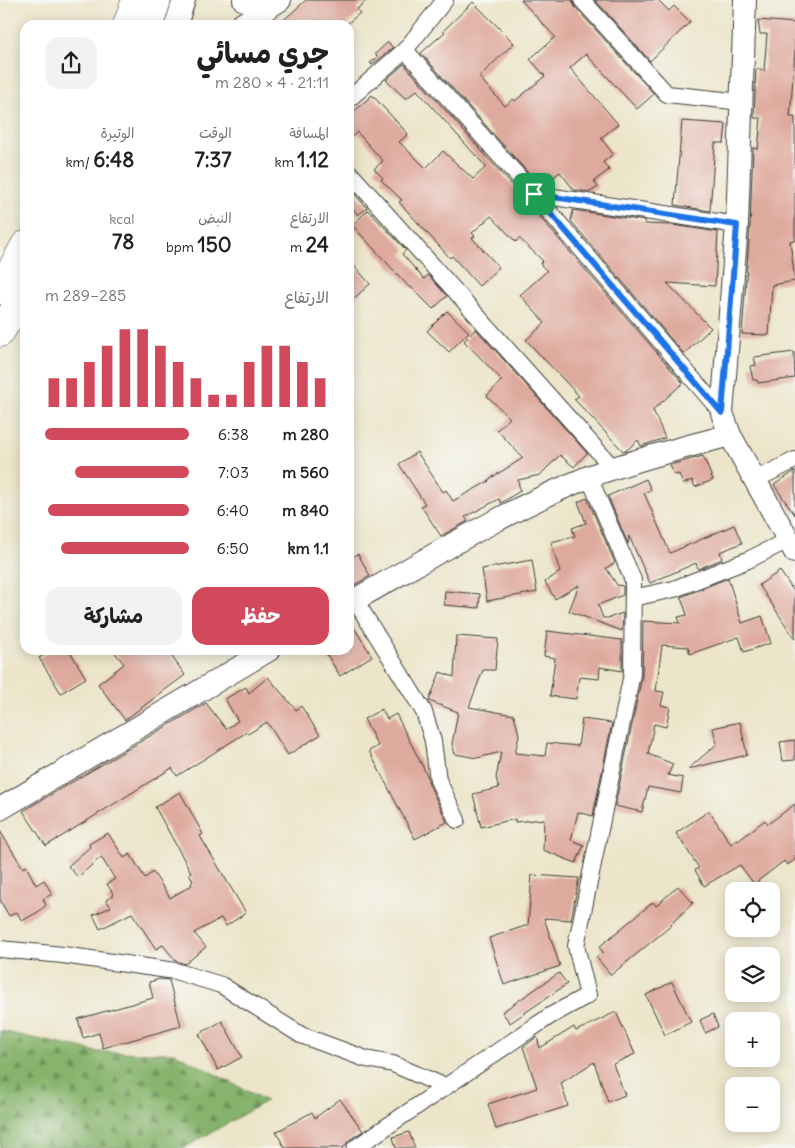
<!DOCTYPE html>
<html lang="ar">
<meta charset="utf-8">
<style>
:root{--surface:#fff;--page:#f2f2f2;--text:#202124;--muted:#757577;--accent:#d1495b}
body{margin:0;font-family:Delius,"Playpen Sans Arabic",sans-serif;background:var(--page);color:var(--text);direction:rtl;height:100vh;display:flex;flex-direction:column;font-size:19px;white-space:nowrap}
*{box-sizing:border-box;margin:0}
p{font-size:16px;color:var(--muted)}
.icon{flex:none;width:28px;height:28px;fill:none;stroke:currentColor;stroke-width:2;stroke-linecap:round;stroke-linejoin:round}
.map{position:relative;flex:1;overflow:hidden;direction:ltr}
.details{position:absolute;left:20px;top:20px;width:334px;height:635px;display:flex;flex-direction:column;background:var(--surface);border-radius:15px;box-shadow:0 2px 12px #0003;direction:rtl}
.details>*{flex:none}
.tools{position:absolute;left:725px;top:882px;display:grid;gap:10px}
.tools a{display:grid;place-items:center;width:55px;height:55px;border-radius:10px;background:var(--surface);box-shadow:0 2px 12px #0003;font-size:25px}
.pin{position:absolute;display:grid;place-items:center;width:42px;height:42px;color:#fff;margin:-21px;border-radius:10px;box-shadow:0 2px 8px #0006}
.round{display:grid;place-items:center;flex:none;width:52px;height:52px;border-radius:15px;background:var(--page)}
.summary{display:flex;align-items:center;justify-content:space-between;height:85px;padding:0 25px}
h1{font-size:28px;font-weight:700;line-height:38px}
.metrics{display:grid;grid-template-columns:repeat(3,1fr);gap:8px;height:85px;padding:5px 25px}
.metrics div{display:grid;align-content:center}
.metrics b{font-size:21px;font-weight:700}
.metrics small{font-size:14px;font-weight:400}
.metrics p{font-size:14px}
.chart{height:140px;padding:10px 25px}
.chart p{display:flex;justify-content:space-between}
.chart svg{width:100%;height:90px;margin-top:5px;stroke:var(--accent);stroke-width:6}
.action{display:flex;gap:10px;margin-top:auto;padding:10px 25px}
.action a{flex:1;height:58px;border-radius:15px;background:var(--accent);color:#fff;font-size:20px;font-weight:700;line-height:58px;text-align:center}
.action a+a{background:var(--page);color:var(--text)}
ul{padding:0 25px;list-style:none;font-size:16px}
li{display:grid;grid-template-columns:80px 60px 1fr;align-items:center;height:38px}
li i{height:12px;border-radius:6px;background:var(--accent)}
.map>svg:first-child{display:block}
.forest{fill:url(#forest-firs);stroke:#516844}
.building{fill:#dfaa9e}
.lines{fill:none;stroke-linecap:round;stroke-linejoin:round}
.street-casing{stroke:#3b3a36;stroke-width:18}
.secondary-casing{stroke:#3b3a36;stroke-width:24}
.highway-casing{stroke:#3b3a36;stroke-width:29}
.street{stroke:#fff;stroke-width:16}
.secondary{stroke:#fff;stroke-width:22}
.highway{stroke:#fff;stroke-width:28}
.route-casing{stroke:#fff;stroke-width:10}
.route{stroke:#1a73e8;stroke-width:6}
</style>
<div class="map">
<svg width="795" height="1148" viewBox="0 0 795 1148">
<defs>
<pattern id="forest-firs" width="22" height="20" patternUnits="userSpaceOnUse" patternTransform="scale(1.25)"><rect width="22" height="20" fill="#86b46c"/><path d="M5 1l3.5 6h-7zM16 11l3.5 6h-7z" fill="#6d9258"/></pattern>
</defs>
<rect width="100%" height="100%" fill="#f6f6f2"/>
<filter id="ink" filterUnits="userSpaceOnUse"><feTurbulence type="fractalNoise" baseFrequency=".02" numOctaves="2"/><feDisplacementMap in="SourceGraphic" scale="10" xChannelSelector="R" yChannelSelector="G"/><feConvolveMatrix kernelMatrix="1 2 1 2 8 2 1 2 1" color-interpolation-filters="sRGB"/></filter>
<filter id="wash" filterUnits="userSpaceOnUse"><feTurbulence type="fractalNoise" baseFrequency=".0096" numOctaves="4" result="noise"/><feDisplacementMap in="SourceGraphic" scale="20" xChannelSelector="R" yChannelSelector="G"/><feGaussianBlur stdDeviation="1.12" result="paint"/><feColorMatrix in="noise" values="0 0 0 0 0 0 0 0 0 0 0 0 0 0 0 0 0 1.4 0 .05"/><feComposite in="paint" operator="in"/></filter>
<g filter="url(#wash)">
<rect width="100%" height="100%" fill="#ece5c9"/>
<!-- forest -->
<path class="forest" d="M 0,1031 L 98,1052 L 175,1053 L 266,1101 L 184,1148 L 0,1148 Z"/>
<g id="blocks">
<!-- building -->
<path class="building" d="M 306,0 L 367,0 L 357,9 L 360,13 L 346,25 L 278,25 Z
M 521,0 L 572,0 L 575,7 L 654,94 L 637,109 L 586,54 L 570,68 L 618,124 L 601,138 L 613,154 L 603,162 L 609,170 L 594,181 L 598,187 L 590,192 L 574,190 L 560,172 L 544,185 L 539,185 L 421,53 L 445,32 L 443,31 L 473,2 L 514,43 L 479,77 L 505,106 L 513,99 L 515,101 L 545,76 L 530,59 L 555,37 Z
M 595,0 L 658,0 L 669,11 L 674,6 L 690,22 L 650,61 Z
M 758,20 L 795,23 L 795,51 L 790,117 L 795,117 L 795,240 L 790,241 L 795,281 L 772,285 L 769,335 L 742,334 L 750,226 L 753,148 L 758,149 L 761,118 L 754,118 L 756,69 L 764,71 L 767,34 L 760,34 Z
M 388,42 L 393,48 L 372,65 L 370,63 L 378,57 L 375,54 Z
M 404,64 L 526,201 L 683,383 L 653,410 L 665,438 L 641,446 L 638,440 L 627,450 L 623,451 L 574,399 L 579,396 L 526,340 L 545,323 L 520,295 L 547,271 L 540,264 L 543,261 L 519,238 L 516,242 L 491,216 L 472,233 L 475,236 L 472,238 L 499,267 L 479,286 L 452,256 L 450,258 L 399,202 L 402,200 L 381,180 L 383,178 L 374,169 L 383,161 L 357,132 L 349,140 L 349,116 L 372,95 L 408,134 L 399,142 L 426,168 L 443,151 L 473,179 L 486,167 L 417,90 L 406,99 L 386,80 Z
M 682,121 L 726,124 L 724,143 L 715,143 L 710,211 L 675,205 Z
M 349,187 L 367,208 L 358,215 L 349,204 Z
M 368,210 L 406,250 L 402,254 L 424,279 L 428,275 L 447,296 L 433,309 L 411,287 L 410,288 L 352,225 Z
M 573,210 L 645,221 L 645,224 L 673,225 L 718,232 L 715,286 L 667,283 L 711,328 L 684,354 L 571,221 Z
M 349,260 L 370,284 L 349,303 Z
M 447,311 L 469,332 L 449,352 L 427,331 Z
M 476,329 L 587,453 L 574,467 L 560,455 L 540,475 L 518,480 L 520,491 L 501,503 L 499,499 L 465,517 L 468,521 L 441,536 L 421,506 L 425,504 L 399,464 L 417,452 L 443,492 L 446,490 L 453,501 L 489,481 L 488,480 L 523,458 L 497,430 L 510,418 L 487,396 L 502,380 L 464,341 Z
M 794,352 L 795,378 L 758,383 L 757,380 L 753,380 L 750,366 L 756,365 L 754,357 Z
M 703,456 L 713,480 L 695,487 L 692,480 L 683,484 L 679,474 L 674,475 L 670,465 Z
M 795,471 L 795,515 L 774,485 Z
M 646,479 L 651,490 L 644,493 L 670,553 L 734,525 L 742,543 L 720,552 L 722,559 L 698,569 L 696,563 L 650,583 L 629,536 L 628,544 L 608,496 Z
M 587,498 L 615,563 L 606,568 L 617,585 L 623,586 L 623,595 L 598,605 L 603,618 L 608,618 L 623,613 L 622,631 L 569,611 L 579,585 L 555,599 L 545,582 L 560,572 L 551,542 L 575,536 L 572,528 L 586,523 L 578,502 Z
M 358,554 L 370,576 L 349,588 L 349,559 Z
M 532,560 L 537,592 L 487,601 L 482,569 Z
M 780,571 L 795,593 L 795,639 L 759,585 Z
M 728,578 L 742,623 L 762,616 L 771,643 L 744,652 L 739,637 L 690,654 L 688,647 L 662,645 L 656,691 L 664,692 L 661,705 L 670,707 L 666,727 L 654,724 L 648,754 L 673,764 L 668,775 L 683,778 L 681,793 L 648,787 L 642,812 L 615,806 L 642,676 L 643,621 L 680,623 L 678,617 L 687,615 L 681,597 Z
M 445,591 L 480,594 L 479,608 L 444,605 Z
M 349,620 L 372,656 L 340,676 L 324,650 L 349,650 Z
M 547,631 L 622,640 L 622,671 L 600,667 L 599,679 L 579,677 L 576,699 L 550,696 L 555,658 L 544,656 Z
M 456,636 L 498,639 L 495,670 L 483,670 L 469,707 L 514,715 L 519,735 L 515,753 L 545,756 L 547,743 L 578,746 L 582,719 L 612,723 L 593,816 L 578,812 L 571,840 L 584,845 L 576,863 L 543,850 L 544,819 L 515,822 L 515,819 L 481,827 L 473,794 L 499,788 L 496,778 L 501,752 L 477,758 L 455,754 L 452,744 L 458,712 L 429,701 L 440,672 L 454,677 Z
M 52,650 L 69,650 L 86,678 L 61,693 L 39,658 Z
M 113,650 L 167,650 L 185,675 L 125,720 L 98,684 L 124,664 Z
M 268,677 L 296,710 L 301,706 L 320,735 L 288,755 L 267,722 L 248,734 L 247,732 L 177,776 L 172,768 L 46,846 L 23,811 L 206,703 L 226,729 L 238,721 L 225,699 L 246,687 L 249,693 Z
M 382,709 L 387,719 L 396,714 L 427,775 L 429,784 L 447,822 L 415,839 L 369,751 L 378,746 L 364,719 Z
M 740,722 L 747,755 L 688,769 L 717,744 L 713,728 Z
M 795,740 L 795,760 L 783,761 L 780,742 Z
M 180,792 L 203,834 L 200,836 L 246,913 L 226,926 L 221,918 L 194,933 L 206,947 L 185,964 L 176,961 L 163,945 L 156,949 L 132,913 L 100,929 L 93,915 L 111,907 L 106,900 L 114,895 L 107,884 L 115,879 L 101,857 L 78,877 L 68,866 L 90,847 L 89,844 L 108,833 L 124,858 L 130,854 L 145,878 L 153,872 L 170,898 L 192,885 L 191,883 L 193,881 L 189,873 L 191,872 L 155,807 Z
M 795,804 L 795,860 L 787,865 L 784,861 L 754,884 L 740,865 L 704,886 L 695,870 L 699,868 L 676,833 L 709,811 L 731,844 L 737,839 L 738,841 L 765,820 L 768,824 Z
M 0,831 L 23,868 L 26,866 L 36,885 L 44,880 L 52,894 L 43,899 L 46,905 L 38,912 L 22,921 L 17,912 L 9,916 L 0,900 Z
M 532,875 L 579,878 L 571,920 L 544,918 L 560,966 L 504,985 L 489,938 L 528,925 Z
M 678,886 L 693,903 L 671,924 L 672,925 L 611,975 L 596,957 L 603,952 L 599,947 L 653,902 L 656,906 Z
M 559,973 L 567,984 L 510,1023 L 502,1012 Z
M 160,979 L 169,980 L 181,1026 L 103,1048 L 99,1033 L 83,1038 L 78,1019 L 153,998 L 149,982 Z
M 672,982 L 691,1022 L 665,1035 L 646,995 Z
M 616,1012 L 635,1054 L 613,1064 L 625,1095 L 608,1102 L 594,1062 L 561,1083 L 568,1106 L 496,1129 L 488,1104 L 537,1088 L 523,1047 L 537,1037 L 540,1048 L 574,1027 L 576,1031 Z
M 713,1014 L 718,1027 L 705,1033 L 700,1020 Z
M 222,1021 L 242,1057 L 218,1070 L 199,1034 Z
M 340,1099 L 363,1131 L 349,1140 L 345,1146 L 343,1148 L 285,1148 L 276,1132 L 312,1112 L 315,1118 Z
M 409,1132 L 415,1148 L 396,1148 L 393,1137 Z"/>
</g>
</g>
<g filter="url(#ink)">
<use href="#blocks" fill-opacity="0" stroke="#3b3a36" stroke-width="1"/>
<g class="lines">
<!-- street casing -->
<g class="street-casing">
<path id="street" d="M 582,0 L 667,94 L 742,102
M 405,50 L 534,194 L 722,413
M 349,99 L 405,50 L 445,0
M 349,172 L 613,468
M 534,194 L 737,225
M 755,480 L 795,460
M 633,598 L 674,589 L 748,560 L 788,540
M 355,600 L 424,712 L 433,741 L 438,780 L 457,820
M 0,949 L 63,955 L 175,971 L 221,985 L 301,1035 L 366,1059 L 393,1064 L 446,1087
M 355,1148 L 550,1016 L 588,995 L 576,946 L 632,674 L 633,580 L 589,477"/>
</g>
<!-- secondary casing -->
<g class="secondary-casing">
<path id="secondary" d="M 244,0 L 272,5
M 745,0 L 737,225 L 722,413 L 730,435 L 795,552
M 176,25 L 184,0
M 241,25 L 280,0
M 349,603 C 428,559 506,510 591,476 C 636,459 683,448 730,435
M 0,809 L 269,650"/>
</g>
<!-- highway casing -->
<g class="highway-casing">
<path id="highway" d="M 127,25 L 136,0
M 149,25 L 157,0
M 0,290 L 25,245
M 0,333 L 25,292"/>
</g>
<!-- street -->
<use href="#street" class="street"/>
<!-- secondary -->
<use href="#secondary" class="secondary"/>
<!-- highway -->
<use href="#highway" class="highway"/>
</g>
</g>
<g class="lines" filter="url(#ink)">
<!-- route casing -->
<g class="route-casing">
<path id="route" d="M 534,194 L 737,225 L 722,413 Z"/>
</g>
<!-- route -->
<use href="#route" class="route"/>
</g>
</svg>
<div class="tools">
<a><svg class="icon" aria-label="locate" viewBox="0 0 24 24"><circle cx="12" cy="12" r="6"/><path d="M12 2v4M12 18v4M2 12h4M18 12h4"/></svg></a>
<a><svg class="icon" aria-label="layers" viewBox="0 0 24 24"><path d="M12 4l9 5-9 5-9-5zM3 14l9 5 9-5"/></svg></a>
<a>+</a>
<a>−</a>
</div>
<div class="pin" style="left:534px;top:194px;background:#1e9e55"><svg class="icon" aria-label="arrive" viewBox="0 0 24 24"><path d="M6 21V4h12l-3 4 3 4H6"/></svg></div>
<section class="details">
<div class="summary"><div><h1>جري مسائي</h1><p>21:11 · 4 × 280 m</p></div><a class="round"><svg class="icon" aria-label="share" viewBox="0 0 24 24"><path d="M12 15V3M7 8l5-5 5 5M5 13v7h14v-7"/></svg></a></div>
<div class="metrics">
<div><p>المسافة</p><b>1.12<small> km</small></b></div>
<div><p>الوقت</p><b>7:37</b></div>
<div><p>الوتيرة</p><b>6:48<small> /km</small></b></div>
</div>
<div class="metrics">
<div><p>الارتفاع</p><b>24<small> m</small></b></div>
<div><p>النبض</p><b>150<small> bpm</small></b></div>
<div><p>kcal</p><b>78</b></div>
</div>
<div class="chart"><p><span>الارتفاع</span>285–289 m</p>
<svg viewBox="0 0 160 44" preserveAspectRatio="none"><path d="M5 44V30M15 44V30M25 44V22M35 44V14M45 44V6M55 44V6M65 44V14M75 44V22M85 44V30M95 44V38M105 44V38M115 44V22M125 44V14M135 44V14M145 44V22M155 44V30"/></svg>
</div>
<ul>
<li><b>280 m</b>6:38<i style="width:100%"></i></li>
<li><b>560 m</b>7:03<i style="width:79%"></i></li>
<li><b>840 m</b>6:40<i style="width:98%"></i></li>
<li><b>1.1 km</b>6:50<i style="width:89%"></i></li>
</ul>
<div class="action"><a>حفظ</a><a>مشاركة</a></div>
</section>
</div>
